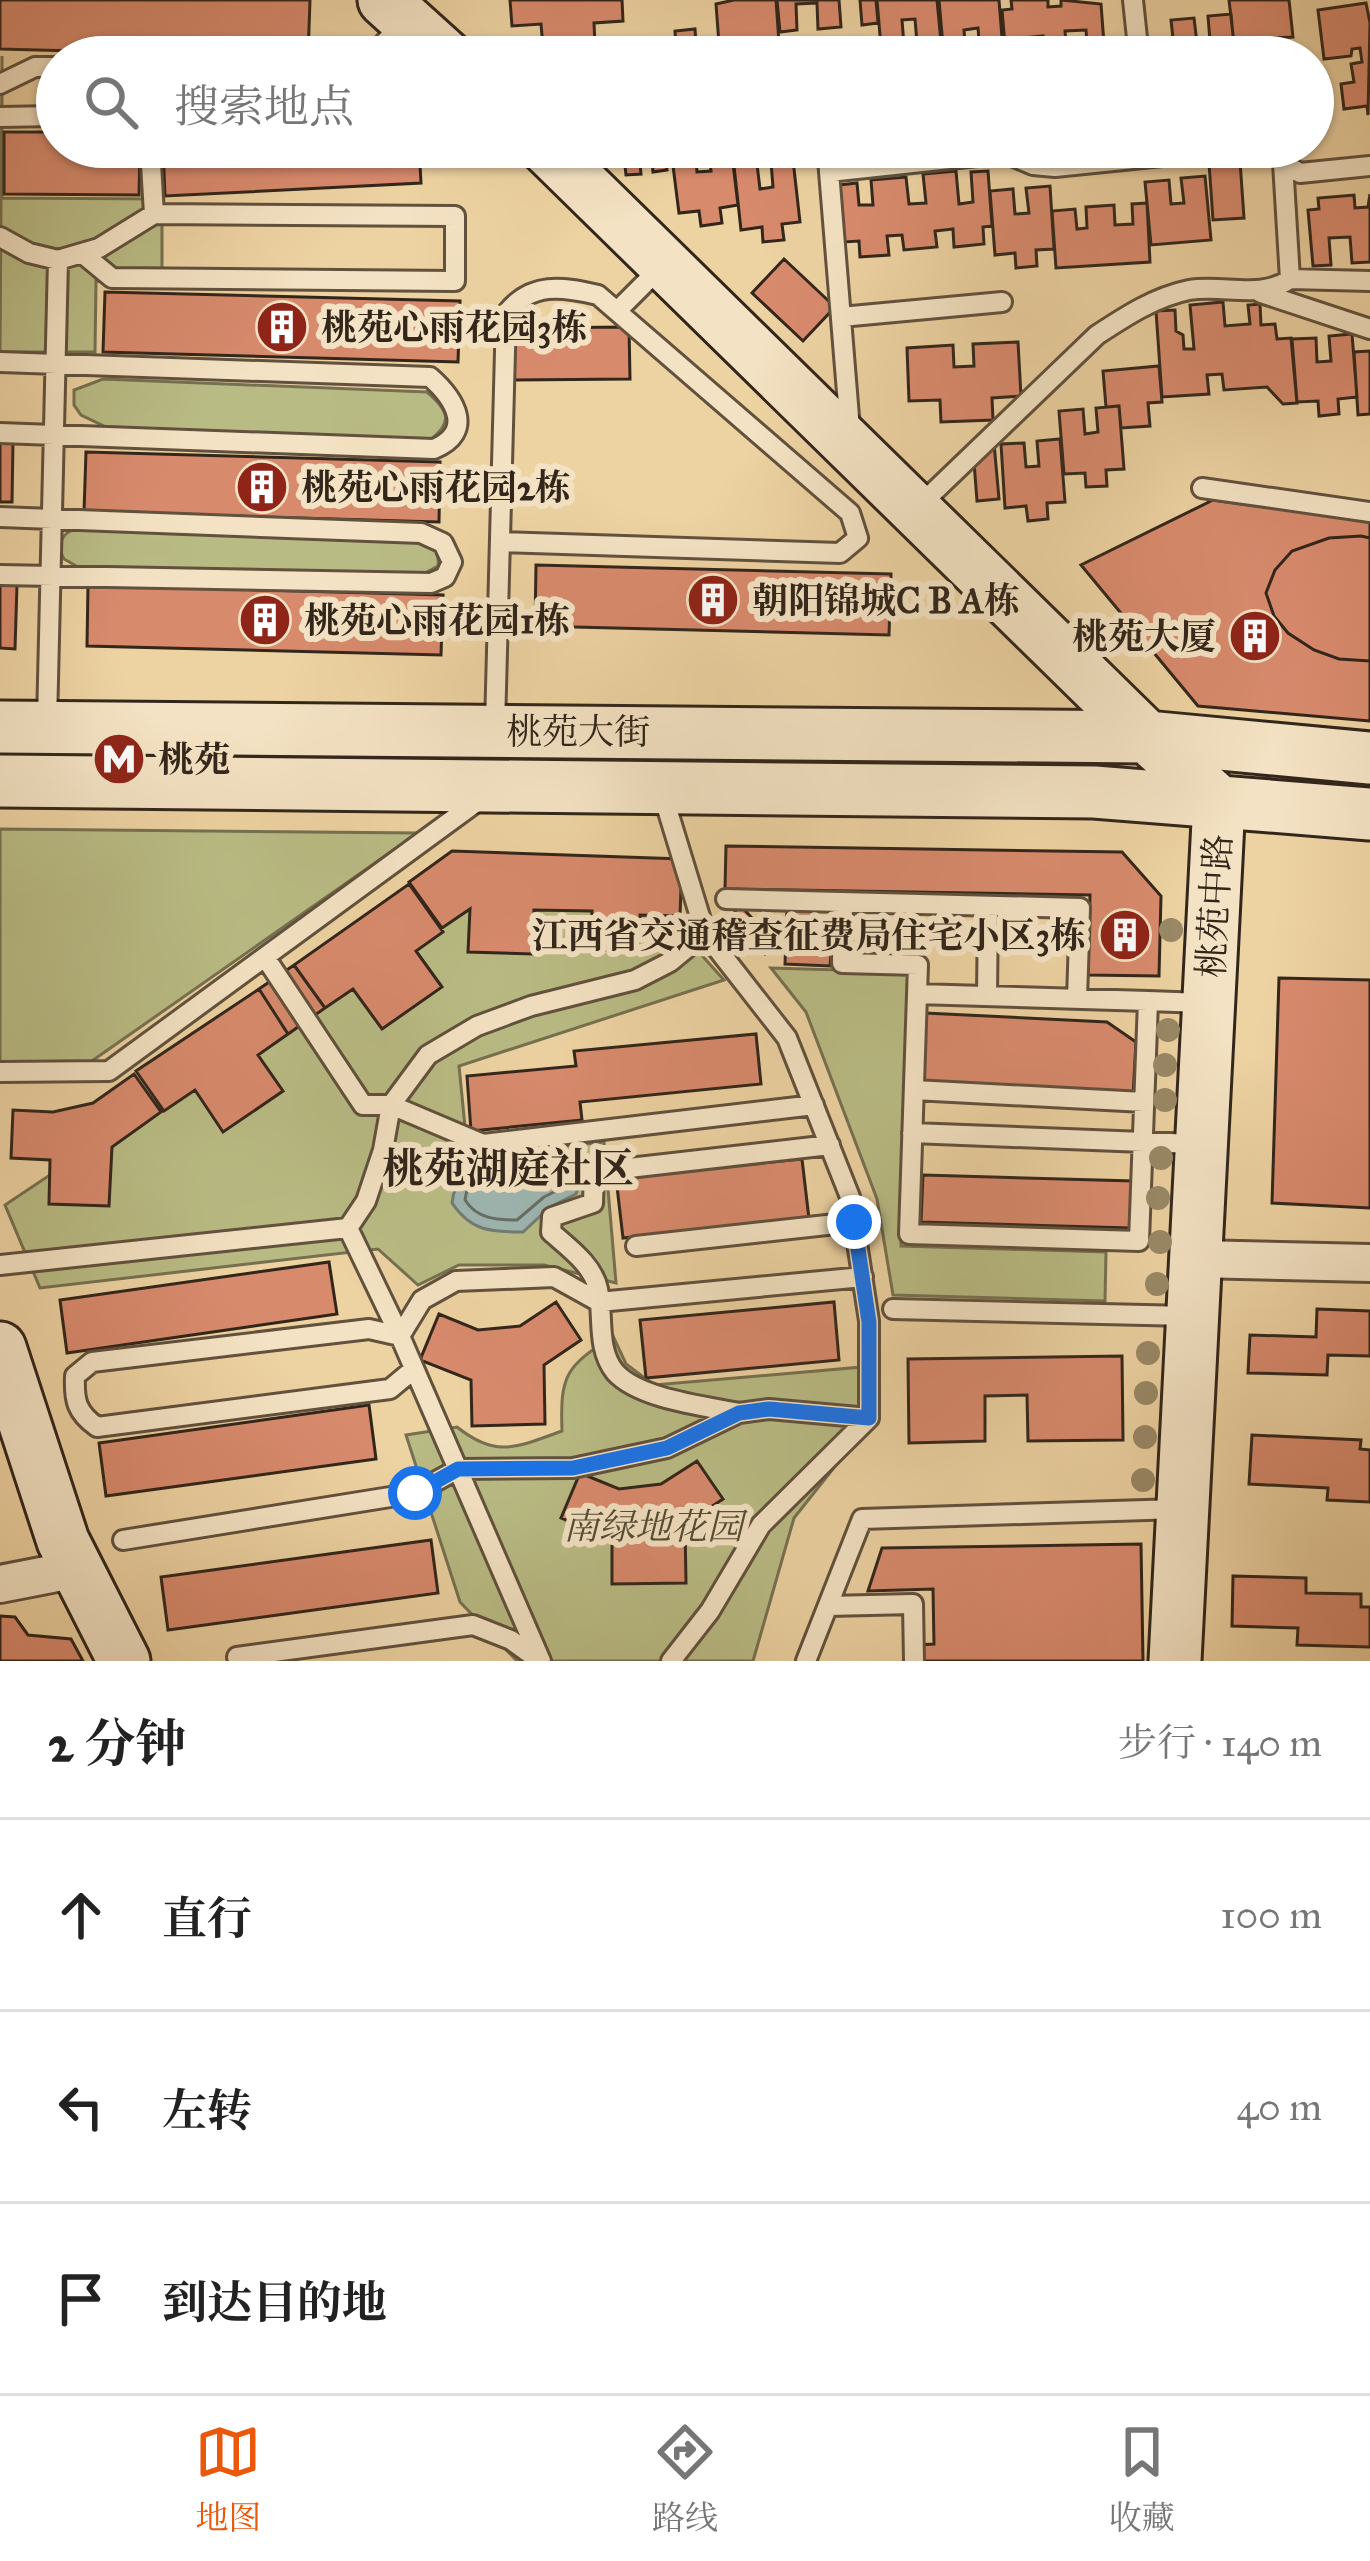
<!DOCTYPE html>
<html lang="zh">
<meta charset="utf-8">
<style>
:root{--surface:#fff;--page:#f2f2f2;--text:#222;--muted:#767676;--line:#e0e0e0;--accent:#ea580c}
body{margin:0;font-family:"IM FELL Great Primer","Noto Serif SC",serif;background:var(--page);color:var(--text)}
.stop{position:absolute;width:36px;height:36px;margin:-27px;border:9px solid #1a73e8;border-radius:50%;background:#fff}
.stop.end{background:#1a73e8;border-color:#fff;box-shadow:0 3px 12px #0008}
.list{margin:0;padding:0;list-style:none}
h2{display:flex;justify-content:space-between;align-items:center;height:156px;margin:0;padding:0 48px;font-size:51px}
h2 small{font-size:39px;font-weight:400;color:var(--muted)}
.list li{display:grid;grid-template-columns:78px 1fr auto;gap:36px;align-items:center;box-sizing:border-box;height:192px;padding:0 48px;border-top:3px solid var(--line)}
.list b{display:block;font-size:45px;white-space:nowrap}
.list em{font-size:39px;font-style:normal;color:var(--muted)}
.icon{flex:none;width:66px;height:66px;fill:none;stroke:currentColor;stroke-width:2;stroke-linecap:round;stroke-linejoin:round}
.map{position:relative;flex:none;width:1370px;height:1661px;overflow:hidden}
.search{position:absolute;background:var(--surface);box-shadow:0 3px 9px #0004;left:36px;right:36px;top:36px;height:132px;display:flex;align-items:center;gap:30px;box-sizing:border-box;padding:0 42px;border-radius:66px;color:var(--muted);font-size:45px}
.sheet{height:732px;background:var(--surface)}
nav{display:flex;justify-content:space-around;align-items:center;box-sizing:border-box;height:168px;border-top:3px solid var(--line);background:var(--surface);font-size:33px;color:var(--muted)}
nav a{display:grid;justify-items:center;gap:6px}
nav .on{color:var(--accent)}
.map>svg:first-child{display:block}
.green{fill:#b9bb84;stroke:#767050;stroke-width:3}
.water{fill:#9cb5af;stroke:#727c74;stroke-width:3}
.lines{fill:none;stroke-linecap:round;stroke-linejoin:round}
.shore{stroke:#676e65;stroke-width:3}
.building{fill:#d88a6d;stroke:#32261b;stroke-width:3}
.lane-casing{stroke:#61513d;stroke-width:24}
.street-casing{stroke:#61513d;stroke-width:42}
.secondary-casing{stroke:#32261b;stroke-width:57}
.lane{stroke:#f3e2c3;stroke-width:18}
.street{stroke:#f3e2c3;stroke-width:36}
.secondary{stroke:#f3e2c3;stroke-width:51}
.tree{fill:#986}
.route{stroke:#1a73e8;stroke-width:15}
.labels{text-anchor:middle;stroke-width:12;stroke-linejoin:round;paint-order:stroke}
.poi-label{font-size:36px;font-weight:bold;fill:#32261b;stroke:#f3e2c3;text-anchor:start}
.street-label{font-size:36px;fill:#32261b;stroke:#f3e2c3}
.park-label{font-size:36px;font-style:italic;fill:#544b35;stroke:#f3e2c3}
.quarter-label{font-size:42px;font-weight:bold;fill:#32261b;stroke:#f3e2c3}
</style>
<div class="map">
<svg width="1370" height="1661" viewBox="0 0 1370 1661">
<rect width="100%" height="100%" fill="#edd2a2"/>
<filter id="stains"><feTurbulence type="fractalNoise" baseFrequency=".00167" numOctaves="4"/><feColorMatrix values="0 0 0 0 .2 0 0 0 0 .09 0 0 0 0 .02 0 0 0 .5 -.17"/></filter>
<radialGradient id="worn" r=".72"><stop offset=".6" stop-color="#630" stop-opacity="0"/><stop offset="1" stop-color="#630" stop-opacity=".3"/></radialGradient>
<path class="green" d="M2,56V198L162,199V282L96,281L95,352H0Z
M103,379L427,392C448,410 454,422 430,440L106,427L81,415L74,405V390Z
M81,528L425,541C434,548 440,553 438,566L421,575L80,568L64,559L59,549C62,535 67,530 81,528Z
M0,829L418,833L89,1063L0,1065Z
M652,900L724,980L459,1066L468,1157L604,1142L616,1283L544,1265H459L418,1285L378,1249L40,1288L5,1205L460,901Z
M771,968L909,972L901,1246L1106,1252L1105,1301L893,1295L877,1199L806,1012Z
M613,1336L626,1364L654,1385L874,1366L875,1416L794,1518L753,1661H517L460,1602L406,1435L457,1427C497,1459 517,1447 562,1431C560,1374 566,1367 613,1336Z"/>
<path class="water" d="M550,1154L573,1164L581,1180L576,1194L550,1207L523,1232C490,1232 471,1231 452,1203C454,1180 474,1159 498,1158C511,1157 527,1163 539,1166Z"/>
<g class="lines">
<path class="shore" d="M556,1168L565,1174L566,1186L544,1197L517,1220C497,1220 477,1219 465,1200C471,1154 516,1181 539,1178C543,1177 553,1170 556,1168Z"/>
</g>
<path class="building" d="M0,0H310L308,57L0,49Z
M510,0H622L623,21L594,23L595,45L543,47L541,24L512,26Z
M734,0H776L780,57H757L755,38L742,39L743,57H720L716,4Z
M777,0H839L841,27L818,29L817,3L796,4L797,30L780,32Z
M860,0H876L878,23L862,25Z
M877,0H937L941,42L917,43L915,19L902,20L904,45L881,47Z
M939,0H999L1003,51L980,53L978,28L964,30L966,55L944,57Z
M1011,0H1048V7L1061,6V0L1101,4L1105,57H1088L1086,30L1065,31L1067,57H1045L1043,36L1022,38L1024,57H1006L1002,10L1012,9Z
M1229,0H1289L1293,37L1275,38L1276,54L1256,56L1255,41L1234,43Z
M1366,3L1370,23L1368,115L1367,106L1344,109L1341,84L1354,82L1351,64L1362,62L1360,48L1352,49L1351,56L1324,59L1318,10Z
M1231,14L1235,57H1175L1171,20L1194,18L1197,43L1210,41L1208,16Z
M695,29L696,44L717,42L719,57H659L658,48L676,47L675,31Z
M1313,84H1322L1326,127L1313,128Z
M4,132H57V147H140L139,195L4,194Z
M163,147H419L421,183L165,196Z
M615,147L695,148L697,172L711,171L708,147H731L738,205L720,208L722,223L701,226L699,211L679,213L671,150L665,151L667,170L653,172L651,152L639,153L641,174L626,175L624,157H616Z
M793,160L800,222L782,224L784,240L763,242L762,227L741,230L734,166L757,164L760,189L773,187L771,162Z
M1240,161L1244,218L1213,220L1209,163Z
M956,171L959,204L973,202L971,172L988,171L992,226L983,227L984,244L954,247L953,229L935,231L937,247L904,250L902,235L887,236L889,255L860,257L859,241L844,242L839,185L857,183L859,205H873L871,180L906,177L909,204L926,203L923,174Z
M1205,176L1211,240L1151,245L1145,182L1169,180L1171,204L1184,203L1181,178Z
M1050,186L1054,249L1036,250L1037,266L1016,268L1015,253L995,255L990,191L1013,189L1015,214L1029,213L1026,188Z
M1370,194V262L1352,263L1350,237L1329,238L1331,265L1313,266L1308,210L1319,209L1318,198L1354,195L1355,208L1368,207Z
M1147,203L1150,262L1056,268L1052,211L1075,209L1077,229L1087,228L1086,207L1114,205L1115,225L1133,224L1132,204Z
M784,259L835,307L803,341L752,293Z
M105,292L460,301L458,362L103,352Z
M1223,302L1225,326L1250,324L1248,305L1260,304L1261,325L1275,324L1277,339L1291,338L1297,403L1283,404L1267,387L1224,390L1222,374L1207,375L1209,394L1162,397L1156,311L1175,310L1176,331L1183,335L1184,349H1194L1190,305Z
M629,327L630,379L513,380L512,328Z
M1352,334L1357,397L1338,399L1339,414L1319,416L1318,401L1297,402L1292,339L1316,338L1317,362L1331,361L1329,336Z
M1018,342L1021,396L992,398L993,420L941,422L940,400L909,401L907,348L953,345L954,367L974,366L973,344Z
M1370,351V414L1358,415L1354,352Z
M1159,366L1162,402L1148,403L1150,426L1121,428L1119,406L1106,407L1103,371Z
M1119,406L1124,469L1106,470L1107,486L1086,487L1085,473L1064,474L1059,411L1083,409L1085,434L1098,432L1096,408Z
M1060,439L1065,502L1047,503L1048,519L1028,521L1026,506L1005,508L1001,444L1024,443L1026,467L1039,466L1037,441Z
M0,441L13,442L12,502H0Z
M994,443L999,499L977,501L974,462Z
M86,452L440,462L439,522L84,512Z
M1213,500L1370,521V721L1198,706L1081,565Z
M1361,536L1370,538V661L1339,659L1314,650L1288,633L1274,616L1266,593L1275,570L1292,551L1329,538Z
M536,565L891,574L889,635L535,626Z
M0,585H17L15,649L0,648Z
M88,585L443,595L441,655L87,646Z
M726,846L1122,852L1161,896L1159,976L1088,975L1090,895L725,889Z
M452,851L682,859L680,916L640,915L638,951L591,950L592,911L534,910L533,954L468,952L470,909L442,928L409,882Z
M409,884L443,932L416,951L442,987L382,1029L353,989L325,1008L294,965Z
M739,904L776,944L765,954L731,919Z
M787,909L815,910L813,943L832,944L830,966L785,964Z
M294,965L325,1008L288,1034L259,989Z
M1279,978L1370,980V1208L1272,1203Z
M259,989L288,1034L258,1055L283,1091L223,1132L195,1090L164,1111L136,1071Z
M925,1013L1107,1022L1136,1042L1133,1096L921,1086Z
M756,1034L761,1084L580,1102L582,1120L471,1131L467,1076L576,1066L574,1051Z
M134,1074L161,1112L112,1147L109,1206L49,1204L50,1160L11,1158L13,1110L53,1112L93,1103Z
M802,1159L809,1219L623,1238L616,1178Z
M923,1175L1133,1181L1131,1228L921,1222Z
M329,1262L337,1314L67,1353L60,1300Z
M556,1302L581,1340L544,1365L545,1424L472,1426L471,1380L420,1360L439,1314L478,1330L520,1326Z
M834,1302L839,1360L646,1378L640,1320Z
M1317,1309L1370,1311V1356L1328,1355L1327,1375L1248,1373L1250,1335L1316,1337Z
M1122,1356L1123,1440L1028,1441L1027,1395L985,1396V1441L909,1443L908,1359Z
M369,1405L376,1459L106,1496L99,1443Z
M1252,1435L1361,1440L1360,1449L1370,1450V1502L1327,1500L1328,1488L1249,1484Z
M697,1461L723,1499L685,1524L686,1583L612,1584V1539L561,1518L580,1473L619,1489L661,1484Z
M431,1540L438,1593L168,1630L161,1577Z
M1141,1544L1143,1661H917V1645L934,1644L933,1589L868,1591L882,1548Z
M1233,1576L1306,1578V1593L1361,1594V1607H1370V1647L1297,1645L1298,1628L1232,1626Z
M0,1616L15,1617L28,1635L71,1639L83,1661H0Z"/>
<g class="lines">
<g class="lane-casing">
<path id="lane" d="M1133,0L1139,57
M371,57L403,23
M0,84L35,67H57
M0,117L57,116
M150,147L154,214
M827,147L850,429
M1171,153L1250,147
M1283,163L1300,173L1370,166
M829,172L1005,153L1033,165L1055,167L1182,154
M0,237L29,253L58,260L99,248L154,214L455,216V281L112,278L83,254
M1290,279L1370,281
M1261,293L1370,329
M617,311L660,268
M841,317L1002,302
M0,362L430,377C455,399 475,432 434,449L0,433
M1202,488L1370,512
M919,506L1097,335C1126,316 1155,297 1189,290C1223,284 1261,300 1290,279L1283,163L1279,151L1270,147
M0,517L421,533L443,543L452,562L445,577L431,583L0,575
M47,722L58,260
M495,726L506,314C531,281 563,287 598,295L850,513L858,538L840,553L500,542
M662,792L705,933L787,1038L850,1197L869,1321V1418L761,1525L710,1611L671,1661
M726,899L1080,908L1077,999
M843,902L842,963L918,965L917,994
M265,957L363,1105H391L483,1144L814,1105
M987,996L988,906
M1148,1001L917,994L909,1234L1139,1241L1148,1001L1203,1003
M0,1072L109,1071L482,798
M914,1090L1144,1102
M912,1133L1195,1144
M348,1228L366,1201L383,1150L391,1105L428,1055L477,1026L531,1006L635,980L670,962L705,933
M636,1246L854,1222
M0,1265L348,1228L400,1336L541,1661
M893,1309L1188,1316
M414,1369L390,1389L97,1427C76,1412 74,1400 75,1376L92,1362L369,1329L400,1336L422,1300L456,1281L554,1277L599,1302L863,1277
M739,1413C705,1406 639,1399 615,1372C596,1348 604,1316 598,1289C593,1265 569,1248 551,1232L552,1217L593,1203L594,1172L830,1145
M123,1540L415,1493L458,1469L573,1468L667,1448L739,1413L769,1409L869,1418
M828,1606L913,1604L914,1661
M237,1657L473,1625L511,1640L536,1658
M806,1661L862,1519L1178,1509"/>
</g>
<g class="street-casing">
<path id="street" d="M1196,1259L1370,1263
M0,1584L77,1569"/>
</g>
<g class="secondary-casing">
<path id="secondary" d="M384,0L447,57
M545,147L1147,737L1219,802L1175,1661
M0,727L1147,737L1370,758
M0,781L1094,792L1370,814
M0,1348L63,1541L124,1661"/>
</g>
<use href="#lane" class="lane"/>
<use href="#street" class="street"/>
<use href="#secondary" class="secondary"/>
</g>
<g class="tree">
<circle cx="1171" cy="930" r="12"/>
<circle cx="1168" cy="1030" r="12"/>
<circle cx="1165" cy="1065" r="12"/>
<circle cx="1165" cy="1100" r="12"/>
<circle cx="1161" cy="1158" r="12"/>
<circle cx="1158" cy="1198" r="12"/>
<circle cx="1160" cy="1242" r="12"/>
<circle cx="1157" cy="1284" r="12"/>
<circle cx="1148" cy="1353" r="12"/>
<circle cx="1146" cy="1393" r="12"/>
<circle cx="1145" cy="1437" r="12"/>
<circle cx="1143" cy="1480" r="12"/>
</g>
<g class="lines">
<path class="route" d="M415,1493L458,1469L573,1468L667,1448L739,1413L769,1409L869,1418V1322L854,1222"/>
</g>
<defs>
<g id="building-disc" transform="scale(2.7)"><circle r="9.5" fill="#8f2418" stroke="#f3e2c3"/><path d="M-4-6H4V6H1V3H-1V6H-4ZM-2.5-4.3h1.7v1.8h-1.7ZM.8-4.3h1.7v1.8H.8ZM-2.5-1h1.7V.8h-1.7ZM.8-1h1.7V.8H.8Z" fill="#fff"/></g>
<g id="metro-disc" transform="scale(2.7)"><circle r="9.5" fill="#8f2418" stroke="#f3e2c3"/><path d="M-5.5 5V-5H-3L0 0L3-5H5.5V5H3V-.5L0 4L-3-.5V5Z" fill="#fff"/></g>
</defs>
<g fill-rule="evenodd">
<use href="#building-disc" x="282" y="327"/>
<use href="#building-disc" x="262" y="487"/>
<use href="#building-disc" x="713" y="600"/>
<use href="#building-disc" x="265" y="620"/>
<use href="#building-disc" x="1255" y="636"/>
<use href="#metro-disc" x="119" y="759"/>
<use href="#building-disc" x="1125" y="935"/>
</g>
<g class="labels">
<g class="poi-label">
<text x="321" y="340">桃苑心雨花园3栋</text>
<text x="301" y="500">桃苑心雨花园2栋</text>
<text x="752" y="613">朝阳锦城C B A栋</text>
<text x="304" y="633">桃苑心雨花园1栋</text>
<text x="1216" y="649" text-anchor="end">桃苑大厦</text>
<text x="158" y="772">桃苑</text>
<text x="1086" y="948" text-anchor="end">江西省交通稽查征费局住宅小区3栋</text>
</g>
<g class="street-label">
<text x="578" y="744">桃苑大街</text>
<text transform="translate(1214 906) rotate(-87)" y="13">桃苑中路</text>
</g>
<g class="park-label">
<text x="653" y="1539">南绿地花园</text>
</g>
<g class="quarter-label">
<text x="508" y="1183">桃苑湖庭社区</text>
</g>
</g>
<rect width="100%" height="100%" filter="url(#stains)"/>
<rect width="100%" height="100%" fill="url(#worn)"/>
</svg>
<div class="stop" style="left:415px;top:1493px"></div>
<div class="stop end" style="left:854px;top:1222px"></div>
<div class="search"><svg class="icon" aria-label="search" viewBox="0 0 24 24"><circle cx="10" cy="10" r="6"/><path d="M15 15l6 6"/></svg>搜索地点</div>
</div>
<section class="sheet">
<h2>2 分钟<small>步行 · 140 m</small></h2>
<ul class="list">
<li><svg class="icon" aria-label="ahead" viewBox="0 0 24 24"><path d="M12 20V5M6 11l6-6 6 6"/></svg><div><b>直行</b></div><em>100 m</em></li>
<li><svg class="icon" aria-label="left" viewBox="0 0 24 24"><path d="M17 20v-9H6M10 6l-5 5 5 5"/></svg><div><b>左转</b></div><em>40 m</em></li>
<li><svg class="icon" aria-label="arrive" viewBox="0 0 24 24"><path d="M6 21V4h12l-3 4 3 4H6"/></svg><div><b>到达目的地</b></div></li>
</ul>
</section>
<nav>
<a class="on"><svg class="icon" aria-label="map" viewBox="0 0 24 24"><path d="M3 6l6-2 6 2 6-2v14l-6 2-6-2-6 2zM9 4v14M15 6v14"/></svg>地图</a>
<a><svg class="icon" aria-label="directions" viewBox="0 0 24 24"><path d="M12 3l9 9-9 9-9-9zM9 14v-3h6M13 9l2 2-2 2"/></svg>路线</a>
<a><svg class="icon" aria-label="saved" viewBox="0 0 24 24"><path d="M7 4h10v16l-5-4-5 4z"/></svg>收藏</a>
</nav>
